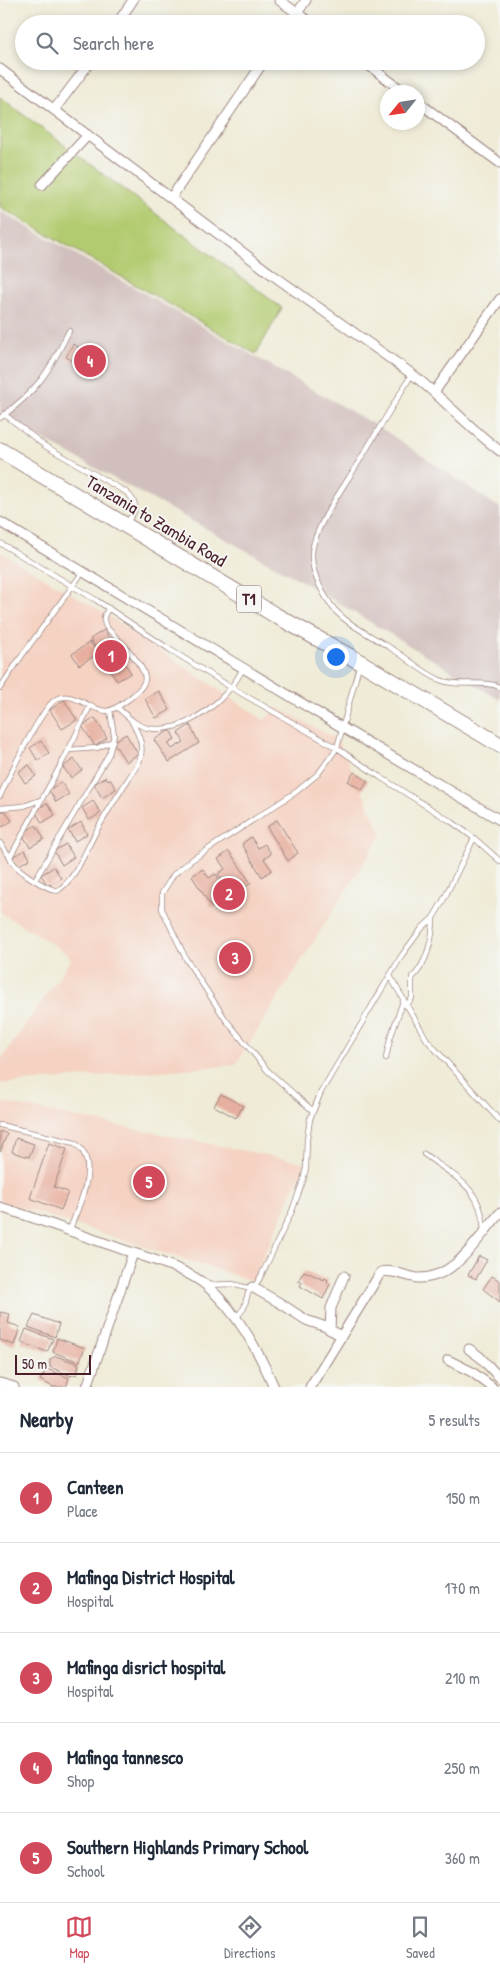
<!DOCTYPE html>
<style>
:root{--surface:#fff;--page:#f2f2f3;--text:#1f2937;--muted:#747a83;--line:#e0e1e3;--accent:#d1495b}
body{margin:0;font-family:"Patrick Hand",sans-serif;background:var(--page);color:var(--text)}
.compass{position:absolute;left:380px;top:85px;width:45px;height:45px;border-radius:50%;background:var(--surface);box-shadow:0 2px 8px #0003;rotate:240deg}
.scale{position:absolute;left:15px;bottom:12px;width:76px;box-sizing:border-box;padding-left:5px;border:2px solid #4a1f2b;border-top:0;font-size:14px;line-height:18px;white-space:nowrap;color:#4a1f2b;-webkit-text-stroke:4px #f6f6f2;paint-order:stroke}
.you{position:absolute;left:335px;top:656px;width:18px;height:18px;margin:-12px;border:4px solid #fff;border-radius:50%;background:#1a73e8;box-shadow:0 0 0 8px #1a73e833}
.badge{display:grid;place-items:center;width:32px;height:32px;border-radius:50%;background:var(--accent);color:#fff;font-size:16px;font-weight:700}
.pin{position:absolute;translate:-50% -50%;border:2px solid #fff;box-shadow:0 1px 5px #0006}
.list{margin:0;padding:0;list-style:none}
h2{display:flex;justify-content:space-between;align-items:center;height:65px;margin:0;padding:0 20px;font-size:21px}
h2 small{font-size:16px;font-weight:400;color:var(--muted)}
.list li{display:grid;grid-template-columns:32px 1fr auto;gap:15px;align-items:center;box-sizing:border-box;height:90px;padding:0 20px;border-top:1px solid var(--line)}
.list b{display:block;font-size:19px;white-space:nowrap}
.list p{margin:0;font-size:16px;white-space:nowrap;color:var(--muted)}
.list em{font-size:16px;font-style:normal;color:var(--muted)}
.icon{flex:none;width:28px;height:28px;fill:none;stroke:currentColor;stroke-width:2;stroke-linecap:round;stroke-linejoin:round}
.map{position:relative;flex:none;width:500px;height:1387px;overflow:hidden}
.search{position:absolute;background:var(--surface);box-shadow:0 2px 8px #0003;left:15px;right:15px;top:15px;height:55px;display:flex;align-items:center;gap:12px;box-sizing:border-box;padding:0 18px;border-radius:28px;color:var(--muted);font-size:19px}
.sheet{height:515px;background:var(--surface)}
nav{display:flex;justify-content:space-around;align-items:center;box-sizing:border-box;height:70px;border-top:1px solid var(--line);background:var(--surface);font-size:14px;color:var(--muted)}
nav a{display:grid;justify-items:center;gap:2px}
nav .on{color:var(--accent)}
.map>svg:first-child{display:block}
.built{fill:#f5d2c2}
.industrial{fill:#d1bfbd}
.green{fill:#b2cb70;stroke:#7e754e}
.building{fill:#e7af9f}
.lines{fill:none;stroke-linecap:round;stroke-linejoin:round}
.service-casing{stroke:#9c8581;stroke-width:6}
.minor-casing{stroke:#9c8581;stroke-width:11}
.trunk-casing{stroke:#9c8581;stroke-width:17}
.service{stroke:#fff;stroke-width:4.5}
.minor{stroke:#fff;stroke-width:9}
.trunk{stroke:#fff;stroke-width:15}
.labels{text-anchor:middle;stroke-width:4;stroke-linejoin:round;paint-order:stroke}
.shield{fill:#f6f6f2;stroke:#7e6067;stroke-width:1}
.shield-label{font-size:16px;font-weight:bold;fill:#4a1f2b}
.street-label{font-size:18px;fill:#4a1f2b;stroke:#f6f6f2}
</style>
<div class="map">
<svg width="500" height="1387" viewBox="0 0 500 1387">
<rect width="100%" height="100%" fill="#f6f6f2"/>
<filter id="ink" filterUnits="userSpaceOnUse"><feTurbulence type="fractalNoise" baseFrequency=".02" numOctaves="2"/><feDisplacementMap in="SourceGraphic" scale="10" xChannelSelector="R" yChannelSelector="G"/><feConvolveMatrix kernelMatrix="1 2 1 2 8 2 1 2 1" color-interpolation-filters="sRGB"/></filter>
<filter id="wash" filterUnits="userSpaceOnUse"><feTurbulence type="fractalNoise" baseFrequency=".0096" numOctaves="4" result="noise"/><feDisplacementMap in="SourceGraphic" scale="20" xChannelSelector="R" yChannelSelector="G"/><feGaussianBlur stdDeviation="1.12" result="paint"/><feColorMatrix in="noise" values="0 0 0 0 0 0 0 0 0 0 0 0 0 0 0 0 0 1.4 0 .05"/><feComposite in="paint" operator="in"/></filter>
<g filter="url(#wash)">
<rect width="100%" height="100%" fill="#efebd7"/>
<path class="built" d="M0,552L104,613L264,720L278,708L338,740L382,834L235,1065L0,1084V1061L71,960L68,954L0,912Z
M0,1102L306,1163L252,1281L0,1201Z"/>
<path class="industrial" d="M0,211L387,432L500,508V700L300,580L0,416Z"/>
<path class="green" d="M0,97L282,308L256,354L0,207Z"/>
<g id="blocks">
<path class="building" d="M73,344L104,363L95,375L66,357Z
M104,630L131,673L117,681L90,639Z
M90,642L98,654L79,665L72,654Z
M159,691L170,710L156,718L145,699Z
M64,700L77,720L62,729L50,710Z
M95,718L107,738L95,746L82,726Z
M190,725L199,743L169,762L154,740L170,730L175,739L168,743L172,749L184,742L178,733Z
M126,734L138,754L126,762L113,742Z
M41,741L49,753L38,761L30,748Z
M74,759L82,770L71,778L63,767Z
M29,765L36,776L25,783L18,772Z
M354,772L368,781L362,790L348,781Z
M106,777L108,780L110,779L116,789L102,798L94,784Z
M61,782L69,794L56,802L49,790Z
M93,801L101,813L89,820L82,808Z
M47,803L55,815L42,823L35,811Z
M5,810L12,821L0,828V813Z
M277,820L298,853L288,861L267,827Z
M81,822L87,834L75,841L68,830Z
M36,825L44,839L30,847L22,834Z
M251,837L258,848L265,844L271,854L264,859L272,870L262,877L242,844Z
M66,844L74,857L62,865L54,851Z
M25,850L30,859L17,866L12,857Z
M229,851L251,883L240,891L231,879L225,883L218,874L225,869L218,859Z
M54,867L61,878L48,886L41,875Z
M203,869L209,878L216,874L223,886L217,890L224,901L212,908L192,876Z
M221,1094L243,1106L236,1118L214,1106Z
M0,1131L7,1134L0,1152Z
M16,1138L34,1144L29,1157L12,1152Z
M49,1143L67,1149L54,1187L68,1192L61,1210L30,1198Z
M479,1256L487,1260L476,1279L468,1275Z
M304,1271L324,1280L325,1278L328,1280L327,1283L330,1284L323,1299L300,1286L302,1282L298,1281Z
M492,1276L500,1281V1302L483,1289Z
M0,1312L10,1314L8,1323L20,1327L14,1345L0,1340Z
M34,1315L59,1324L55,1337L28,1327Z
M26,1329L53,1339L47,1352L21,1342Z
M57,1338L85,1348L79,1362L53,1352Z
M56,1356L79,1364L77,1374L71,1376L50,1367V1359Z
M47,1369L69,1378L66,1387H53L40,1380Z"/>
</g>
</g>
<g filter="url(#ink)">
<use href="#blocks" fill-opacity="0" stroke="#9c8581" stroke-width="1"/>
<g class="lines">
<g class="service-casing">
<path id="service" d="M412,374C393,405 374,437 355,468C342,489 311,532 312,556C312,573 322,592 331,605C342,622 372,636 389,647C407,657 421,672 440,680C459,688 482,679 500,687
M4,414L45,446L126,492C140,505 136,510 126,524
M0,418C38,390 49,372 69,331
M0,543L96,600L169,649L232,688L337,748L380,777L452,822L474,838L500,861
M0,688L21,657L82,573
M90,706L64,759L10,857C14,870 44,887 57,891C77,878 85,851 97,830C109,808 124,786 138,764C146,748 139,735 131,720
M117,707C126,715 136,726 148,728C185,735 229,699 243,668
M69,750L97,748L113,741
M0,796C8,778 41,709 55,700C72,689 89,710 106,711C114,711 123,703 129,699C135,694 145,686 145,678C144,664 116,637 106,627C102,618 104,615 109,608
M0,808L24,806L40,800
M0,843L10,857
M35,880L109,754L114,735L110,711
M390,976L427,1040L500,1121
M406,1006L412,998V978C427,964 433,938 433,918
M386,1058L390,1039L403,1001
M313,1111L268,1071L226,1020L186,959L162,909V893L174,874L193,859L296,792L318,774L337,748L359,666
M0,1125L75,1143C78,1146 82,1149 83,1152C96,1172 77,1211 69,1231
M424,1154C456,1178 482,1187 484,1231
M207,1285L232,1284L251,1289
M236,1318L244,1308L248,1293L257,1283L262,1274L292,1211L303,1181L306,1168L307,1139L310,1119L321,1092L402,955L422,928L433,918L443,901L474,838"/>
</g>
<g class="minor-casing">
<path id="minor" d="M279,0L312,24
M117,24L133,0
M290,24L306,0
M363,61L404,92
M0,69L270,273L412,374C443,398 469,428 500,451
M418,102L500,163
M54,110L91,61
M42,185L88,135
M171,198L264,61
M435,391L500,299
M0,522L343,728L500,820
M0,1207C39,1219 77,1234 116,1247C144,1257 184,1267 207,1286C238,1313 258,1350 274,1387
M252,1287L280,1303L306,1320L326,1327L341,1336
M330,1330L331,1308L344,1276
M469,1349L480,1357L500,1378
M448,1360L472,1372L492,1387
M0,1383L14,1387
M87,1387L133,1253
M310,1387L381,1272C394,1269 406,1277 418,1278C456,1279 478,1237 500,1213"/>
</g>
<g class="trunk-casing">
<path id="trunk" d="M0,450L275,615L360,662L500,745"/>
</g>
<use href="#service" class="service"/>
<use href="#minor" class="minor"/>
<use href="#trunk" class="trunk"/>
</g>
</g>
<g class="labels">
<rect class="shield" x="236.5" y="585.5" width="25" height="27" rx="4"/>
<g class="shield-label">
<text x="249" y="605">T1</text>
</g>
<g class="street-label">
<text transform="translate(156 521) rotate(31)" y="6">Tanzania to Zambia Road</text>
</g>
</g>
</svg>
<svg class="compass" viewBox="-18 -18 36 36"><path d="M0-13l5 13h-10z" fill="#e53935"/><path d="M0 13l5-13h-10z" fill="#747a83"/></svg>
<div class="scale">50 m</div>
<div class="you"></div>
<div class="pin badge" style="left:111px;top:656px">1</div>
<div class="pin badge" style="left:229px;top:894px">2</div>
<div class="pin badge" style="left:235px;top:958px">3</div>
<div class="pin badge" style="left:90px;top:361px">4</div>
<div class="pin badge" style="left:149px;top:1182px">5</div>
<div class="search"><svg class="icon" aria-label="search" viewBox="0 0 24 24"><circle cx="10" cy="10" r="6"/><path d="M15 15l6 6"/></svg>Search here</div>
</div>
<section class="sheet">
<h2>Nearby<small>5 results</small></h2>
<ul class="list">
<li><span class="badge">1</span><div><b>Canteen</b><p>Place</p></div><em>150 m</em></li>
<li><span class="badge">2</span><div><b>Mafinga District Hospital</b><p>Hospital</p></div><em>170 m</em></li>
<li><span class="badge">3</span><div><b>Mafinga disrict hospital</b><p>Hospital</p></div><em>210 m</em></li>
<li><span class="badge">4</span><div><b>Mafinga tannesco</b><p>Shop</p></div><em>250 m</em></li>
<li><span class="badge">5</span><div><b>Southern Highlands Primary School</b><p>School</p></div><em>360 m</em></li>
</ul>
</section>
<nav>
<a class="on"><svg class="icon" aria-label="map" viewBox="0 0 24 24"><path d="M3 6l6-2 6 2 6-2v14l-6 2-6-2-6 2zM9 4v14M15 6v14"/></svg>Map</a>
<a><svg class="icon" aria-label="directions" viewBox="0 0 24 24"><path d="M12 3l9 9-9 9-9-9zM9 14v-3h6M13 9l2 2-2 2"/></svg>Directions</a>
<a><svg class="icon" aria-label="saved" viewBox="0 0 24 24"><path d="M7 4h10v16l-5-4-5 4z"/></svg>Saved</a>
</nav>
